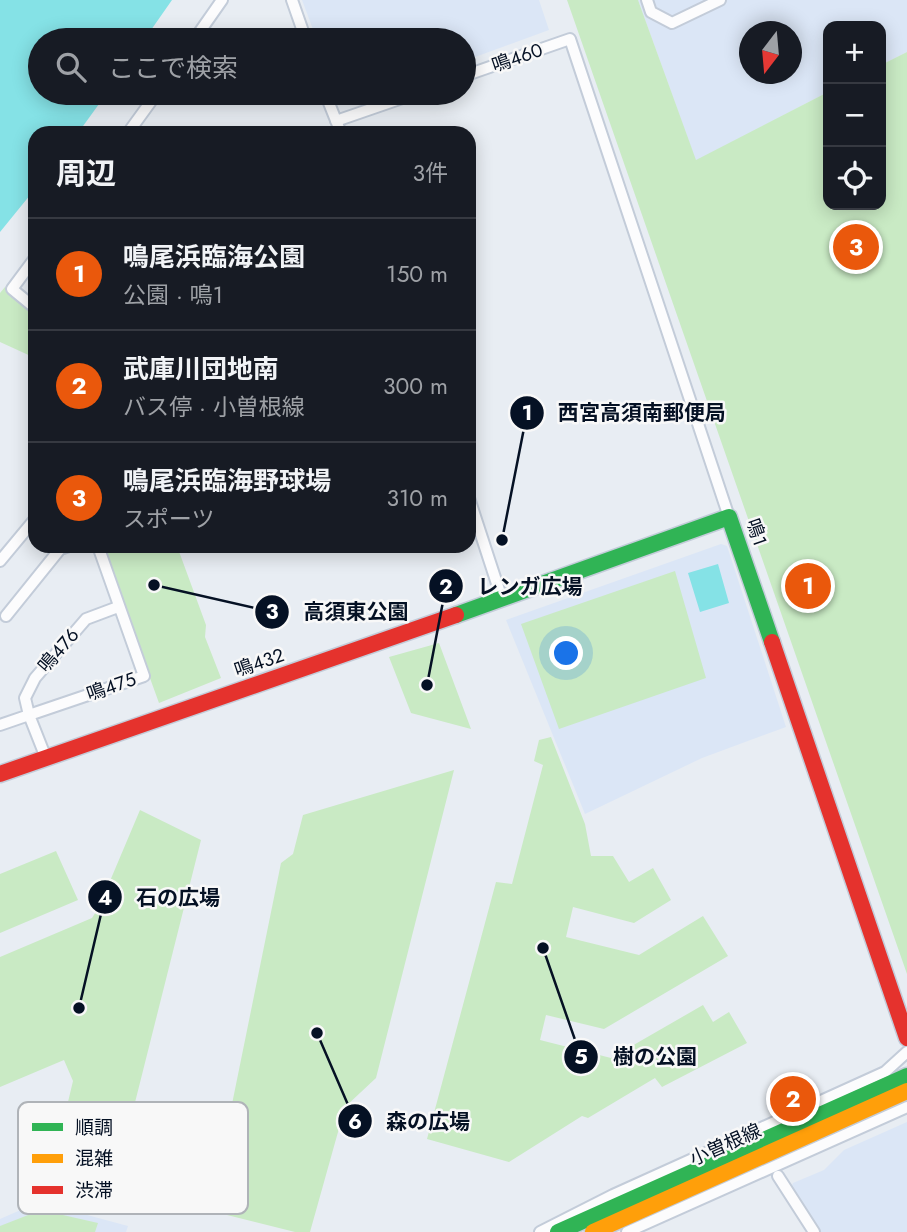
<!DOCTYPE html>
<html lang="ja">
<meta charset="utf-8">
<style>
:root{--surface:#171b24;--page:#242831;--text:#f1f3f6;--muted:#9ea1a6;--line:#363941;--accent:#ea580c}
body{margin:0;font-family:Jost,"Noto Sans JP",sans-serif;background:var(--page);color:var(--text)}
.controls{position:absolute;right:21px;top:21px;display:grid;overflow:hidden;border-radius:14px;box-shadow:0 4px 18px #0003}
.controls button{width:63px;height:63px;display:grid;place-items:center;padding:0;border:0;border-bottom:2px solid var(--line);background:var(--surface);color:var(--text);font:35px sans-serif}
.compass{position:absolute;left:739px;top:21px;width:63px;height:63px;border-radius:50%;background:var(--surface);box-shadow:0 4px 18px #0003;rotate:196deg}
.you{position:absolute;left:567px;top:654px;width:24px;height:24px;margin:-18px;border:5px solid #fff;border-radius:50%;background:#1a73e8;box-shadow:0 0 0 10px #1a73e833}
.badge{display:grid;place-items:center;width:46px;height:46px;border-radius:50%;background:var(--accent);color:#fff;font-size:23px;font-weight:700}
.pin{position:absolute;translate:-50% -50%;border:4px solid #fff;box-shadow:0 2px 7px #0006}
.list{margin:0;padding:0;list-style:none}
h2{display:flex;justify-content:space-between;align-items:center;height:91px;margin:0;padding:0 28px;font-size:30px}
h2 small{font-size:23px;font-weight:400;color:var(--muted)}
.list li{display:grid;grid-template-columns:46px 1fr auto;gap:21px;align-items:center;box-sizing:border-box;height:112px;padding:0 28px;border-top:2px solid var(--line)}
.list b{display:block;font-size:26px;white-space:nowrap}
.list p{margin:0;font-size:23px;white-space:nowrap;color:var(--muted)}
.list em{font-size:23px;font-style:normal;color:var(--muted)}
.icon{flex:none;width:38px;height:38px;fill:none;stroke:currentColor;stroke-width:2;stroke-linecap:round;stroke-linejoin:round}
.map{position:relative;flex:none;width:907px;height:1232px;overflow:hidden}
.search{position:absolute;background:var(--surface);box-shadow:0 4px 18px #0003;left:28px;top:28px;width:448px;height:77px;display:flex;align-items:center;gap:18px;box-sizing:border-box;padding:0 24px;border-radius:38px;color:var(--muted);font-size:26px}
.panel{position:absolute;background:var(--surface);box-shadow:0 4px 18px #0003;left:28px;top:126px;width:448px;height:427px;border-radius:21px}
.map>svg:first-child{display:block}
.built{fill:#dbe6f6;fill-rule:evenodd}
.green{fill:#c9eac4}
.water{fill:#85e2e6}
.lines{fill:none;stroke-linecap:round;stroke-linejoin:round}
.street-casing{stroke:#c3ccd9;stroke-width:14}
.fast-casing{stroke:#c3ccd9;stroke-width:19}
.slow-casing{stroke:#c3ccd9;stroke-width:19}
.jam-casing{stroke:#c3ccd9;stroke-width:19}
.street{stroke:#fcfcfd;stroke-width:10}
.fast{stroke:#30b455;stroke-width:16}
.slow{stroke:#ff9f0a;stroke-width:16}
.jam{stroke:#e5322d;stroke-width:16}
.labels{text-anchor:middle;stroke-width:5;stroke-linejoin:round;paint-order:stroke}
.street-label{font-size:19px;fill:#051124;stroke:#f8f8f8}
.key{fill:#f8f8f8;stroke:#afb3b8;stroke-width:2}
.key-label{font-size:19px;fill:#051124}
.leader{fill:none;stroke:#051124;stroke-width:2.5}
.callout-dot{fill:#051124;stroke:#f8f8f8;stroke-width:2.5}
.mark-label{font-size:21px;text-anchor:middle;font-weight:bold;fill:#fff}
.callout-label{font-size:21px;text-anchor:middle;font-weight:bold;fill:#051124;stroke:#f8f8f8;stroke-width:5;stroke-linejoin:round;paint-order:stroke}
</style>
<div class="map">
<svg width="907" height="1232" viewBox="0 0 907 1232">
<rect width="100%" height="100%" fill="#e8edf3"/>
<path class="built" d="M302,0H539L549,30L464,61V40H317Z
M638,0H907V52L881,65V26H828V92L696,161ZM750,32H792V74H750Z
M721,544L727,546L786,727L702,758L585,814L506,620Z
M907,1122V1232H819L791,1188L793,1183L824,1170L844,1150Z
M39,1202L128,1226L126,1232H0V1219Z"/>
<path class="green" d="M567,0H638L696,160L828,92V205H881V65L907,52V974Z
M5,287L35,313V358L0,342V293Z
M102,546H177L206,625L205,637L221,678L159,703Z
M675,571L706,678L559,729L521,624Z
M439,643L471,729L411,713L389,657Z
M551,737L585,824L591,856H613L629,882L653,868L671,900L634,923L573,907L566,937L639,955L703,916L728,956L604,1029L546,1015L540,1040L611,1058L703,1005L713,1022L729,1012L747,1043L662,1087L655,1078L588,1118L582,1116L509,1162L427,1139L496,882L512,884L543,765L534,761L539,740Z
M454,770L376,1078L345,1107L310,1232H295L227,1215L248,1140L231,1109L281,863L293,854L303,815Z
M140,810L201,840L114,1186L52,1169L73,1081L64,1060L0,1087V957L92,918L99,907Z
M56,851L78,900L0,933V874Z
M41,1210L98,1223L95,1232H0V1226Z"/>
<path class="water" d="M0,0H172L144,40H40V93H107L78,133H35V189L0,232Z
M718,564L729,603L700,612L688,573Z"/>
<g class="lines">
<g class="street-casing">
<path id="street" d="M292,0L306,40
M647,0L651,12L672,23L720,0
M194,40L222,0
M464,76L570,39L729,517
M325,93L341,133
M336,121L417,93
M128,133L157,93
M35,258L12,289L35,308
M469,498L502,599
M98,546L144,676L29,715L25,698L35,678L86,619L118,607
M0,561L35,519
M6,616L60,549L69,546
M0,725L29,715L46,758
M778,1176L814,1232
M540,1232L613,1195L885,1072L907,1052
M627,1232L907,1107"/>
</g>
<g class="fast-casing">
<path id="fast" d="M456,615L729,517L772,642
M558,1232L907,1076"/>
</g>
<g class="slow-casing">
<path id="slow" d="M593,1232L907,1091"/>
</g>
<g class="jam-casing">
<path id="jam" d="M772,642L907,1038
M0,774L456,615"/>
</g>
<use href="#street" class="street"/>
<use href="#fast" class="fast"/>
<use href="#slow" class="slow"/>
<use href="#jam" class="jam"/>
</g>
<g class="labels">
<g class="street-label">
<text transform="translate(517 57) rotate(-19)" y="7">鳴460</text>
<text transform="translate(757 532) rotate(71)" y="7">鳴1</text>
<text transform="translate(58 650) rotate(-49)" y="7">鳴476</text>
<text transform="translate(259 662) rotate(-19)" y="7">鳴432</text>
<text transform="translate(111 686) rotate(-19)" y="7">鳴475</text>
<text transform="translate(725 1144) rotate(-24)" y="7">小曽根線</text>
</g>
</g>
<rect x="18" y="1102" width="230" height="112" rx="10" class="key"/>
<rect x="32" y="1123" width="31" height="8" fill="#30b455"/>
<rect x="32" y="1154" width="31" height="9" fill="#ff9f0a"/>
<rect x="32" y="1186" width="31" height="8" fill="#e5322d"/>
<g class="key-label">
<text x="75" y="1134">順調</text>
<text x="75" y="1165">混雑</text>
<text x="75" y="1197">渋滞</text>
</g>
<path class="leader" d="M502 540L527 413M427 685L446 586M154 585L272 612M79 1008L105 897M543 948L581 1057M317 1033L355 1121"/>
<g class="callout-dot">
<circle cx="502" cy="540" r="7"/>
<circle cx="427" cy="685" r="7"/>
<circle cx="154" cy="585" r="7"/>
<circle cx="79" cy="1008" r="7"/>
<circle cx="543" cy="948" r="7"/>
<circle cx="317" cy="1033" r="7"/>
<circle cx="527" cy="413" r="18"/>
<circle cx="446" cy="586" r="18"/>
<circle cx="272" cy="612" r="18"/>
<circle cx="105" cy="897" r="18"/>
<circle cx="581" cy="1057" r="18"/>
<circle cx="355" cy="1121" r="18"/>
</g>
<g class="mark-label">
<text x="527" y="420">1</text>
<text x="446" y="594">2</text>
<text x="272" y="619">3</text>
<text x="105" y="905">4</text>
<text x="581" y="1064">5</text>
<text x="355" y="1129">6</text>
</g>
<g class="callout-label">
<text x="642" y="420">西宮高須南郵便局</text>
<text x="530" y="594">レンガ広場</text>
<text x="356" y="619">高須東公園</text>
<text x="178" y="905">石の広場</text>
<text x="655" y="1064">樹の公園</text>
<text x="428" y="1129">森の広場</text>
</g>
</svg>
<div class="controls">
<button>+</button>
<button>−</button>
<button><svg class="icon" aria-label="locate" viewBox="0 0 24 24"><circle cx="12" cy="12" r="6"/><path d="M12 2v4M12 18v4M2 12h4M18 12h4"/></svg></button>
</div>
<svg class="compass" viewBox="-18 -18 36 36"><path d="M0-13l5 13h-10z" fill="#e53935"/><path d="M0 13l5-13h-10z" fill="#9ea1a6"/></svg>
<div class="you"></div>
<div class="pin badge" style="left:808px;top:586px">1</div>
<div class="pin badge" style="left:793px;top:1099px">2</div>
<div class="pin badge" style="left:856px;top:247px">3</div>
<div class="search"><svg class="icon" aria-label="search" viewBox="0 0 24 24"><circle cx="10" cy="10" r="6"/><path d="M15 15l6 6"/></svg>ここで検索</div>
<section class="panel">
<h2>周辺<small>3件</small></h2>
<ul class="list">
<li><span class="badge">1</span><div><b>鳴尾浜臨海公園</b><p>公園 · 鳴1</p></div><em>150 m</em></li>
<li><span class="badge">2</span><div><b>武庫川団地南</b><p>バス停 · 小曽根線</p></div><em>300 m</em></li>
<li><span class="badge">3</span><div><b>鳴尾浜臨海野球場</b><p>スポーツ</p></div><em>310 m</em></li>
</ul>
</section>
</div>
